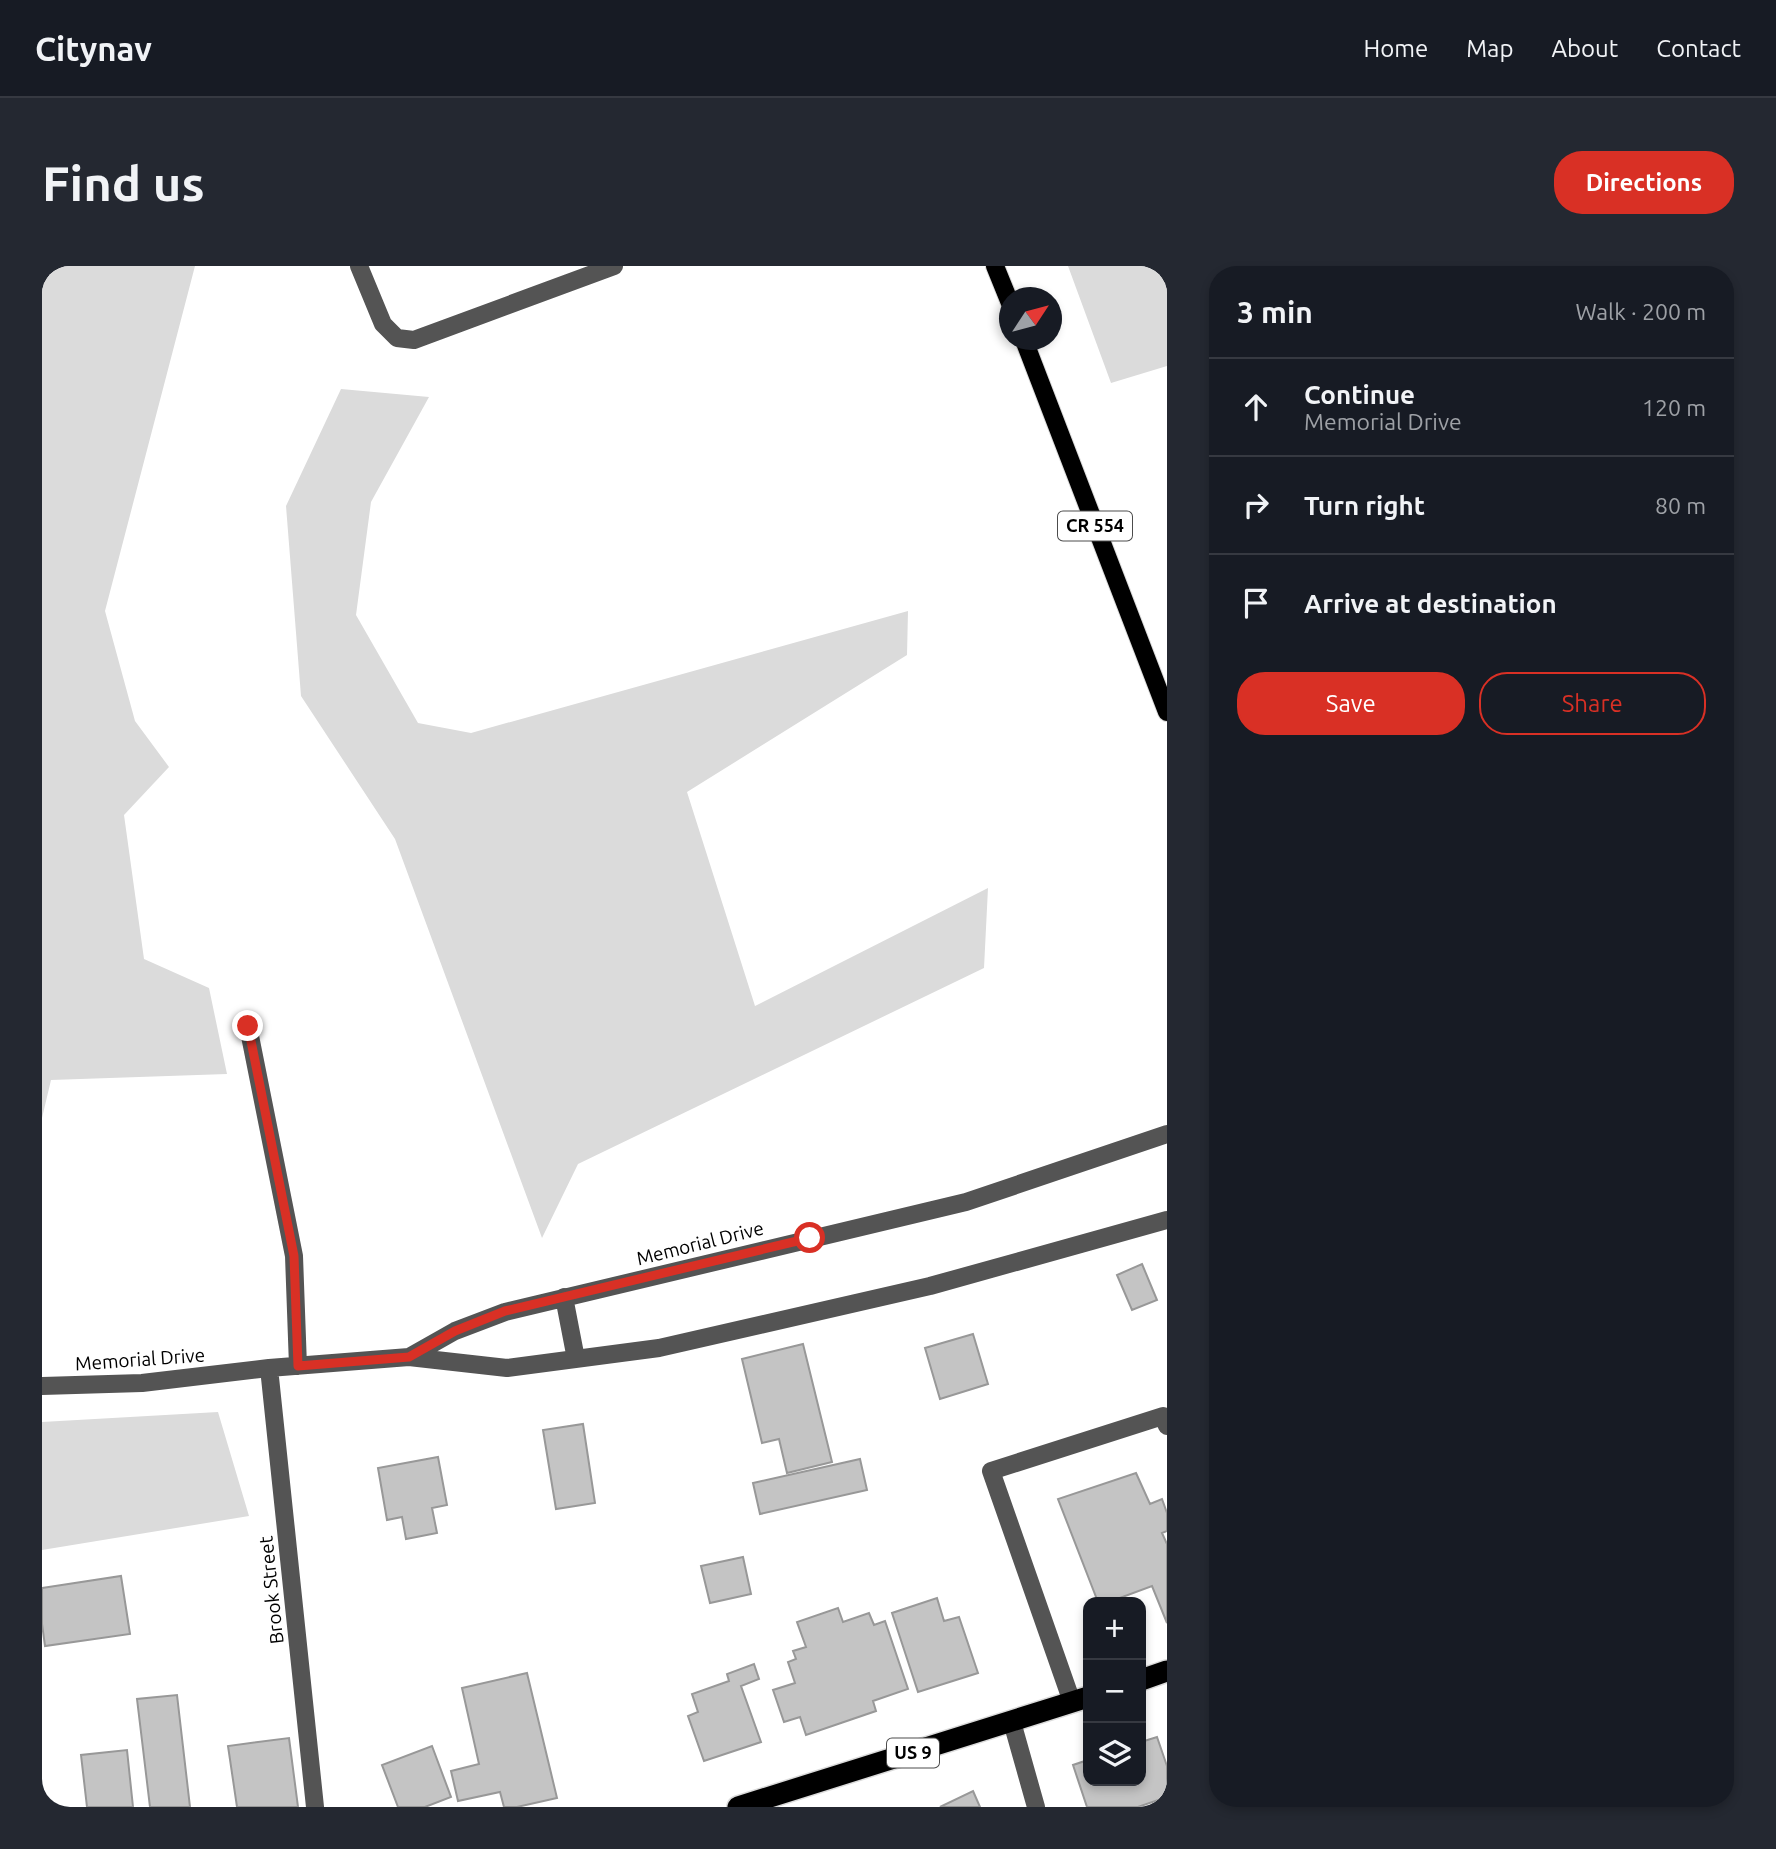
<!DOCTYPE html>
<meta charset="utf-8">
<style>
:root{--surface:#171b24;--page:#242831;--text:#f1f3f6;--muted:#9ea1a6;--line:#363941;--accent:#d93025}
body{margin:0;font-family:Ubuntu,sans-serif;background:var(--page);color:var(--text)}
.controls{position:absolute;right:21px;bottom:21px;display:grid;overflow:hidden;border-radius:14px;box-shadow:0 4px 10px #0003}
.controls button{width:63px;height:63px;display:grid;place-items:center;padding:0;border:0;border-bottom:2px solid var(--line);background:var(--surface);color:var(--text);font:35px sans-serif}
.compass{position:absolute;left:957px;top:21px;width:63px;height:63px;border-radius:50%;background:var(--surface);box-shadow:0 4px 10px #0003;rotate:54deg}
.stop{position:absolute;width:21px;height:21px;margin:-16px;border:5px solid #d93025;border-radius:50%;background:#fff}
.stop.end{background:#d93025;border-color:#fff;box-shadow:0 2px 7px #0008}
.list{margin:0;padding:0;list-style:none}
h2{display:flex;justify-content:space-between;align-items:center;height:91px;margin:0;padding:0 28px;font-size:30px}
h2 small{font-size:23px;font-weight:400;color:var(--muted)}
.list li{display:grid;grid-template-columns:46px 1fr auto;gap:21px;align-items:center;box-sizing:border-box;height:98px;padding:0 28px;border-top:2px solid var(--line)}
.list b{display:block;font-size:26px;white-space:nowrap}
.list p{margin:0;font-size:23px;white-space:nowrap;color:var(--muted)}
.list em{font-size:23px;font-style:normal;color:var(--muted)}
.actions{display:flex;gap:14px;padding:21px 28px}
.actions a{flex:1;padding:16px 0;border:2px solid var(--accent);border-radius:28px;text-align:center;font-size:24px;color:var(--accent)}
.actions .main{background:var(--accent);color:#fff}
.icon{flex:none;width:38px;height:38px;fill:none;stroke:currentColor;stroke-width:2;stroke-linecap:round;stroke-linejoin:round}
.map{position:relative;flex:none;width:1125px;height:1541px;overflow:hidden;border-radius:28px}
header{display:flex;align-items:center;gap:42px;box-sizing:border-box;height:98px;padding:0 35px;background:var(--surface);border-bottom:2px solid var(--line)}
header strong{font-size:33px}
nav{display:flex;gap:38px;margin-inline-start:auto;font-size:24px}
.intro{display:flex;align-items:center;justify-content:space-between;box-sizing:border-box;height:168px;padding:0 42px}
h1{margin:0;font-size:49px}
.button{padding:18px 32px;border-radius:28px;background:var(--accent);color:#fff;font-size:24px;font-weight:700}
main{display:flex;gap:42px;padding:0 42px}
aside{flex:1;background:var(--surface);border-radius:28px;box-shadow:0 4px 10px #0003}
.map>svg:first-child{display:block}
.green{fill:#dbdbdb}
.building{fill:#c4c4c4;stroke:#989898;stroke-width:2}
.lines{fill:none;stroke-linecap:round;stroke-linejoin:round}
.major-casing{stroke:#dbdbdb;stroke-width:20}
.highway-casing{stroke:#dbdbdb;stroke-width:24}
.minor{stroke:#545454;stroke-width:18}
.major{stroke:#000;stroke-width:18}
.highway{stroke:#000;stroke-width:21}
.route{stroke:#d93025;stroke-width:9}
.labels{text-anchor:middle;stroke-width:5;stroke-linejoin:round;paint-order:stroke}
.shield{fill:#fff;stroke:#4c4c4c;stroke-width:2}
.shield-label{font-size:18px;font-weight:bold;fill:#000}
.street-label{font-size:19px;fill:#000;stroke:#fff}
</style>
<header>
<strong>Citynav</strong>
<nav><a>Home</a><a>Map</a><a>About</a><a>Contact</a></nav>
</header>
<div class="intro"><h1>Find us</h1><a class="button">Directions</a></div>
<main>
<div class="map">
<svg width="1125" height="1541" viewBox="0 0 1125 1541">
<rect width="100%" height="100%" fill="#fff"/>
<path class="green" d="M0,0H153L63,345L93,455L127,501L82,549L102,693L167,722L185,808L9,814L0,852Z
M1026,0H1125V100L1069,117Z
M299,123L387,131L329,236L314,349L376,457L429,467L866,345L865,389L645,526L713,740L946,622L942,702L536,898L500,972L353,573L259,430L244,240Z
M176,1146L207,1250L0,1284V1156Z"/>
<path class="building" d="M1100,998L1115,1034L1090,1044L1075,1009Z
M931,1068L946,1118L898,1133L883,1082Z
M761,1078L790,1196L745,1207L737,1173L720,1177L700,1093Z
M541,1158L553,1237L514,1243L501,1164Z
M396,1191L405,1239L390,1242L395,1267L364,1273L360,1251L345,1254L336,1202Z
M818,1193L825,1224L718,1248L711,1217Z
M1094,1207L1108,1238L1120,1233L1125,1247V1265L1120,1267L1125,1278V1357L1110,1320L1067,1336H1056L1016,1233Z
M701,1291L709,1328L668,1337L659,1300Z
M79,1310L88,1368L3,1380L0,1358V1322Z
M895,1332L902,1355L917,1351L936,1407L876,1426L850,1347Z
M796,1342L801,1356L827,1347L832,1359L843,1355L866,1423L831,1435L834,1445L764,1469L758,1451L742,1456L731,1424L753,1417L746,1396L754,1393L751,1385L764,1381L755,1356Z
M712,1398L717,1413L699,1420L719,1476L662,1495L646,1450L656,1446L650,1428L687,1415L685,1408Z
M485,1407L515,1532L475,1541H462L458,1526L416,1535L409,1505L437,1498L420,1422Z
M135,1429L148,1541H108L95,1433Z
M1115,1471L1125,1500V1531L1096,1541H1045L1031,1499L1046,1494V1515H1099V1476Z
M247,1472L256,1541H195L186,1480Z
M390,1480L409,1531L383,1541H356L340,1499Z
M85,1484L91,1541H45L39,1489Z
M931,1525L938,1541H898Z"/>
<g class="lines">
<g class="major-casing">
<path id="major" d="M953,0L968,37
M982,74L1125,446"/>
</g>
<g class="highway-casing">
<path id="highway" d="M1099,1414L1125,1405
M696,1541L1046,1431"/>
</g>
<path class="minor" d="M317,0L341,58L355,72L372,74L572,0
M206,760L252,990L256,1100
M1125,868L924,936L463,1046L413,1065L367,1091L465,1102L617,1082L888,1020L1125,954
M522,1031L534,1093
M227,1102L273,1541
M0,1120L100,1117L227,1102L367,1091
M1030,1436L949,1205L1121,1150L1125,1160
M970,1456L994,1541"/>
<use href="#major" class="major"/>
<use href="#highway" class="highway"/>
</g>
<g class="lines">
<path class="route" d="M206,760L252,990L256,1100L367,1091L413,1065L463,1045L768,972"/>
</g>
<g class="labels">
<g class="shield">
<rect x="1016" y="245.5" width="74" height="29" rx="5"/>
<rect x="845" y="1472.5" width="52" height="29" rx="5"/>
</g>
<g class="shield-label">
<text x="1053" y="266">CR 554</text>
<text x="871" y="1493">US 9</text>
</g>
<g class="street-label">
<text transform="translate(658 977) rotate(-14)" y="7">Memorial Drive</text>
<text transform="translate(98 1093) rotate(-4)" y="7">Memorial Drive</text>
<text transform="translate(229 1324) rotate(-96)" y="7">Brook Street</text>
</g>
</g>
</svg>
<div class="controls">
<button>+</button>
<button>−</button>
<button><svg class="icon" aria-label="layers" viewBox="0 0 24 24"><path d="M12 4l9 5-9 5-9-5zM3 14l9 5 9-5"/></svg></button>
</div>
<svg class="compass" viewBox="-18 -18 36 36"><path d="M0-13l5 13h-10z" fill="#e53935"/><path d="M0 13l5-13h-10z" fill="#9ea1a6"/></svg>
<div class="stop" style="left:768px;top:972px"></div>
<div class="stop end" style="left:206px;top:760px"></div>
</div>
<aside>
<h2>3 min<small>Walk · 200 m</small></h2>
<ul class="list">
<li><svg class="icon" aria-label="ahead" viewBox="0 0 24 24"><path d="M12 20V5M6 11l6-6 6 6"/></svg><div><b>Continue</b><p>Memorial Drive</p></div><em>120 m</em></li>
<li><svg class="icon" aria-label="right" viewBox="0 0 24 24"><path d="M7 20v-9h11M14 6l5 5-5 5"/></svg><div><b>Turn right</b></div><em>80 m</em></li>
<li><svg class="icon" aria-label="arrive" viewBox="0 0 24 24"><path d="M6 21V4h12l-3 4 3 4H6"/></svg><div><b>Arrive at destination</b></div></li>
</ul>
<div class="actions"><a class="main">Save</a><a>Share</a></div>
</aside>
</main>
